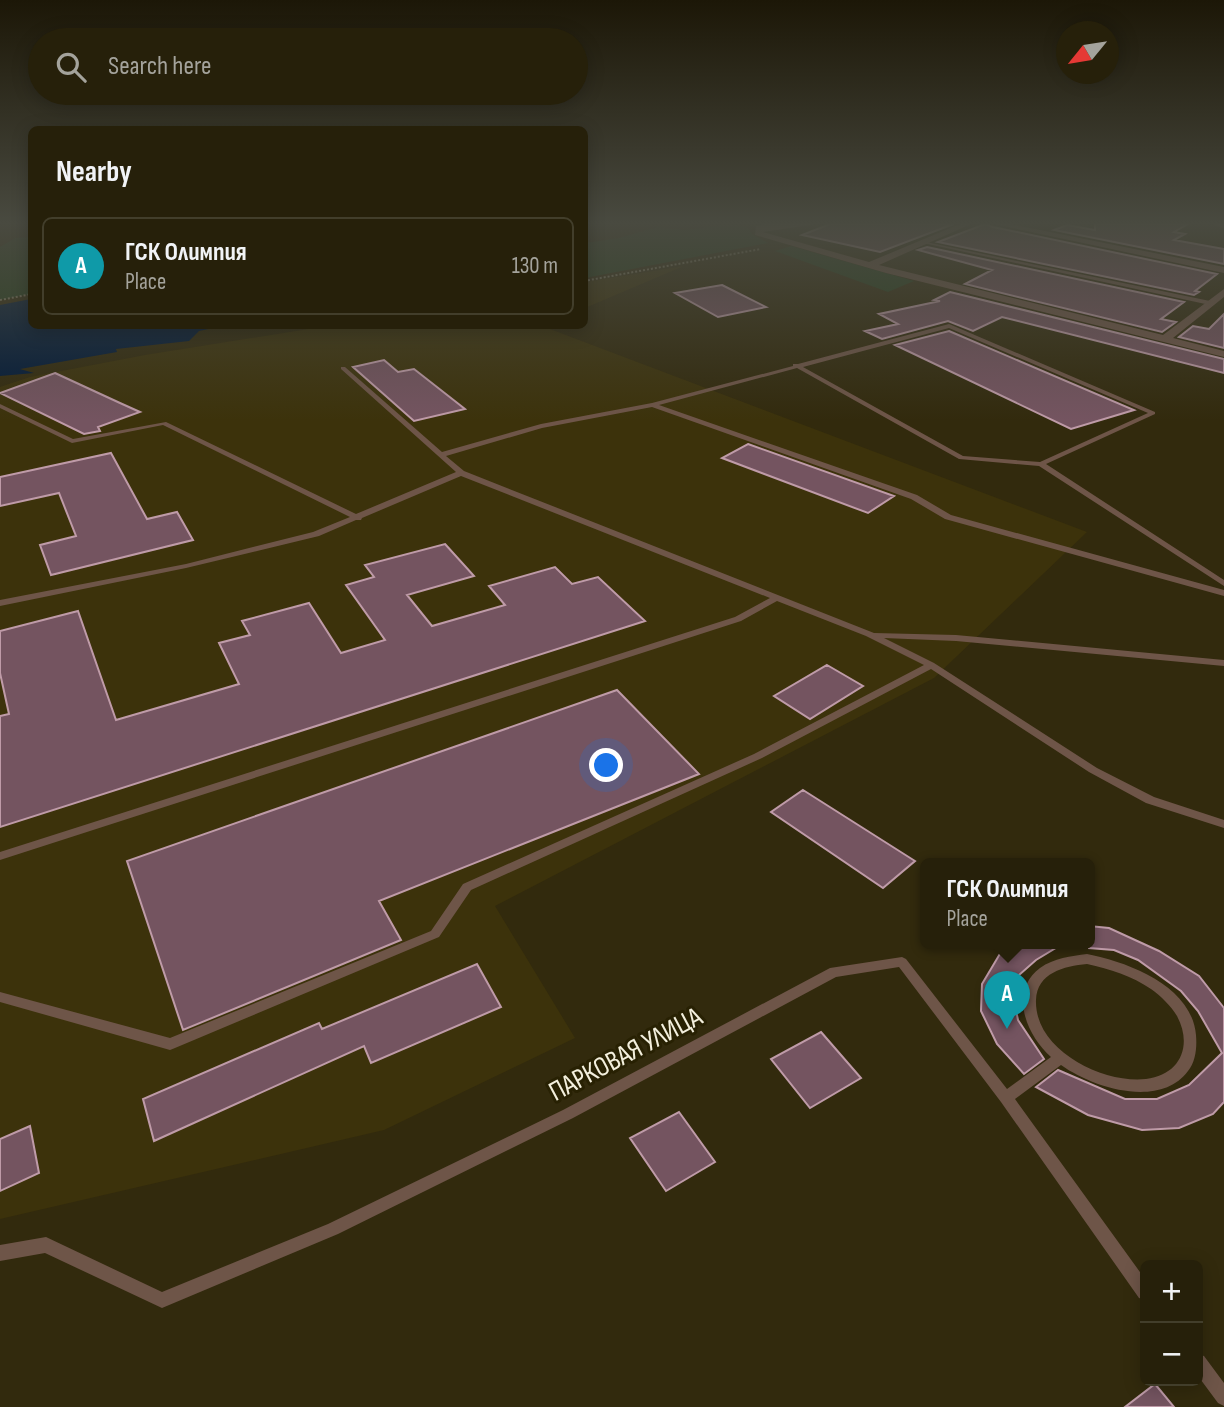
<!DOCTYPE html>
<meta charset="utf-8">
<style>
:root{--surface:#26200a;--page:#322d18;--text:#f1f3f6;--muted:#a4a39c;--line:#423e2b;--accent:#0b8043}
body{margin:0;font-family:"Sofia Sans Condensed",sans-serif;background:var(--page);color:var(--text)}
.controls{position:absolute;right:21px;bottom:21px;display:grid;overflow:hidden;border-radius:10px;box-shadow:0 4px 18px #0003}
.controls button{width:63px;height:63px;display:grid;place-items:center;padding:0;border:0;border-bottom:2px solid var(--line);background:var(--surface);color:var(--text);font:35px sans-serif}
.compass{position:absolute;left:1056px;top:21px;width:63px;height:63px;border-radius:50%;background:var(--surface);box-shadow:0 4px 18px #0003;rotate:240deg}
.you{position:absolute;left:607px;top:766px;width:24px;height:24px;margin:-18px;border:5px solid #fff;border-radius:50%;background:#1a73e8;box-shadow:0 0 0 10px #1a73e833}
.badge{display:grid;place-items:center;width:46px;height:46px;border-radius:50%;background:var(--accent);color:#fff;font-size:23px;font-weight:700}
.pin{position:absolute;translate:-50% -58px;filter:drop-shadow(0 2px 4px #0008)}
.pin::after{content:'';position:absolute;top:37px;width:24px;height:21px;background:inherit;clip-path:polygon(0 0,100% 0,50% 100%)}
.popup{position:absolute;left:920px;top:858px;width:175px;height:91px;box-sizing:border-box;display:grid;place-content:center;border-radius:10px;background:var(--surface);filter:drop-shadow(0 2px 5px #0005);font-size:23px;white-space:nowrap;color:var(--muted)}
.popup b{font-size:26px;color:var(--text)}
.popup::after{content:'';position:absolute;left:50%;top:100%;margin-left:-14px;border:14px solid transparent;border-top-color:var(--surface)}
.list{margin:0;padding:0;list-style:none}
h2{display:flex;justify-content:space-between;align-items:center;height:91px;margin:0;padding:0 28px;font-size:30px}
h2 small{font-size:23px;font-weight:400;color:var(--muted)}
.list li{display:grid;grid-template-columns:46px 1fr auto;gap:21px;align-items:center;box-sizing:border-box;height:98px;margin:0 14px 14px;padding:0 14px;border:2px solid var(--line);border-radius:10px}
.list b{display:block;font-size:26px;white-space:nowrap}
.list p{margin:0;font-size:23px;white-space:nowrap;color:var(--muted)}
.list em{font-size:23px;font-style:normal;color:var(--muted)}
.icon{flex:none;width:38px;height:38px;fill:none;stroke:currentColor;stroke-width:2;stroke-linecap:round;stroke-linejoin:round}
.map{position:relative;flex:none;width:1224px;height:1407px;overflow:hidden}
.search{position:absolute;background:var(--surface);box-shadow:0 4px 18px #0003;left:28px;top:28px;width:560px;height:77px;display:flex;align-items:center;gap:18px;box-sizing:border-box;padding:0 24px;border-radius:38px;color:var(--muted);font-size:26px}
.panel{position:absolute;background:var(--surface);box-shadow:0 4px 18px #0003;left:28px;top:126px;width:560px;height:203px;border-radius:10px}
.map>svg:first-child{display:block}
.built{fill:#3c320b}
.green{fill:#26401e}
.water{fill:#001939}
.building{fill:#745460;stroke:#bf9ba8;stroke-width:2}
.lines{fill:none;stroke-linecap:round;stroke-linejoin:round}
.path{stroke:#857f67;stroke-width:2;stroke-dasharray:2 2;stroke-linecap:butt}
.service{fill:#6e5548;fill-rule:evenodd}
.minor{fill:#6e5548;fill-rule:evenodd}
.labels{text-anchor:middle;stroke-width:6;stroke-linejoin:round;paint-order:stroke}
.near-street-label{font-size:28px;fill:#f3efdd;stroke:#282103}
</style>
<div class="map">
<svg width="1224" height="1407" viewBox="0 0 1224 1407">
<rect width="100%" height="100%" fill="#322a0d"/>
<path class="built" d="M684,266L585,308V282Z
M327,326H542L1087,532L934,678L495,906L575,1038L384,1130L0,1219V387L30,377L145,355Z"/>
<path class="green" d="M733,224L748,228L752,234L768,243L585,278V243L619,238L657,227L685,230Z
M31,237V294L0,300V247L15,238Z
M791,246L914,281L888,292L775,251Z"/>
<path class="water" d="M31,299L32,326H245L247,327L227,329L223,326L199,331L189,341L116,349L117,352L20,369L34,373L0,376V305Z"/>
<path class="building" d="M830,224H946L951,225L880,252L802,235Z
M985,224L993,227L1217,274L1195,291L1199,292L1194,295L938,242Z
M1095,224H1188L1174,232L1185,234L1174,240L1224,249V264L1054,230L1067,225L1095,230Z
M927,247L1184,302L1161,319L1176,322L1162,332L965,284L992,270L918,250Z
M722,285L766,307L718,317L675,293Z
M950,292L1224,359V373L1002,317L973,331L948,321L882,339L865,331L898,324L879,314L940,301L934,300Z
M1224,314V348L1179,337L1193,326L1209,329Z
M949,331L1134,410L1071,429L895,345Z
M384,360L398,372L414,369L465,409L414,421L353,367Z
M55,373L120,403L140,412L98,427L100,431L84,434L0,393Z
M748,444L894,496L868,513L722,458Z
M111,453L147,519L177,512L193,540L51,575L40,545L76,536L59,493L0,506V477Z
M445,544L474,576L407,595L432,626L505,605L489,586L555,567L572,584L598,577L645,621L0,827V716L9,714L0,673V631L78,611L116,720L239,684L219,643L250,635L242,621L309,603L341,653L385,640L346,585L374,577L365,565Z
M827,665L863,686L810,719L774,696Z
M617,690L699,774L379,901L401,940L183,1030L127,861Z
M803,790L915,861L883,888L771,812Z
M1089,926L1109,928L1159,951L1199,976L1224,1008V1102L1213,1114L1179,1128L1142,1130L1088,1115L1036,1087L1058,1070L1125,1099H1157L1189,1085L1222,1053L1198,1011L1181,991L1138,960L1114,950L1089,948Z
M1010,943H1064L1036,960L1019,975L1013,996L1018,1020L1044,1059L1024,1074L997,1044L981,1011L982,984L1001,952Z
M477,964L501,1007L371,1063L364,1046L154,1141L143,1099L319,1023L322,1029Z
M821,1032L861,1078L810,1108L771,1059Z
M679,1112L715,1162L666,1191L630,1138Z
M30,1126L39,1173L0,1191V1139Z
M1155,1384L1174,1407H1125Z"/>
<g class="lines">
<path class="path" d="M584,281L761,249
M0,300L32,294"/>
<path class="service" d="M921,241L1210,301L1213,303L1210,305L923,243Z
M949,324L1155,412V414L1046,464L1224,580V586L1039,466L959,459L797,368L659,405L917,495L951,515L1224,590V596L945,519L911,499L652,407L542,428L446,456L464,471L874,633L956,635L1224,660V666L956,641L884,638L934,663L1097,768L1154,797L1224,820V828L1146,803L1089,772L931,669L762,758L471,890L439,937L175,1048L170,1050L0,1002V992L170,1038L431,931L463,884L754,754L924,665L866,636L777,601L741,621L0,860V852L735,617L770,598L461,476L362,518L361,520H356L319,536L186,568L0,606V600L186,564L313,532L350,517L163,425L72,443L0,408V404L73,439L166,422L356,514L456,472L341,369V367H345L442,452L541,424L652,403L793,366V364H798ZM949,328L1148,413L1040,462L963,456L803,367Z
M1087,954C1128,962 1192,986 1196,1035C1197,1047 1196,1061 1188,1071C1160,1109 1093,1088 1061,1065L1015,1099L1145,1279V1300L1139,1298L1001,1102L899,967L836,977L573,1118L338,1234L162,1308L45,1253L0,1261V1245L46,1237L162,1292L328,1224L563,1110L830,968L902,957L906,959L1007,1089L1051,1057C1027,1036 1008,992 1040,968C1054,958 1071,956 1087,954ZM1087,964C1110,969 1132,976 1151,989C1161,996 1171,1006 1177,1016C1193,1046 1180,1075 1146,1079C1103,1084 1034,1050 1036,1000C1037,973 1064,966 1087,964Z
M1198,1354L1204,1356L1224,1383V1406L1218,1403L1198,1376Z"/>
<path class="minor" d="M765,224H816L763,232L869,262L960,224H971L879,265L1163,335L1224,289V297L1173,338L1224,351V357L886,273L755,235L756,226Z
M994,224H1010L1224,267V273Z
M1215,224H1224V228L1216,226Z"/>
</g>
<linearGradient id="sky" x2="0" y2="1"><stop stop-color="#1c1707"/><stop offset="0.53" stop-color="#494a40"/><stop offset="1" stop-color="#494a40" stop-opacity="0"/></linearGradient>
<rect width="1224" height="421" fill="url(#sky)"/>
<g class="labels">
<g class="near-street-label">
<text transform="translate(625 1053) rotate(-28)" y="10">ПАРКОВАЯ УЛИЦА</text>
</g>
</g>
</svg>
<div class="controls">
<button>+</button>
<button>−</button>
</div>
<svg class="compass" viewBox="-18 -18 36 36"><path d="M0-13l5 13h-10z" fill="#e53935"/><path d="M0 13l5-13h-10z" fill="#a4a39c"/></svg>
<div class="you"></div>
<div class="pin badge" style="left:1007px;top:1029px;background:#0f9aa8">A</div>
<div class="popup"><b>ГСК Олимпия</b>Place</div>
<div class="search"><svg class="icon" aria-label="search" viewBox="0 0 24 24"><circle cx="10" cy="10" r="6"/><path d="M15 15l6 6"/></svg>Search here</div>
<section class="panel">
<h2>Nearby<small></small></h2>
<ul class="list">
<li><span class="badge" style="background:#0f9aa8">A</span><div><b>ГСК Олимпия</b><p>Place</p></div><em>130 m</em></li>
</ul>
</section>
</div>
